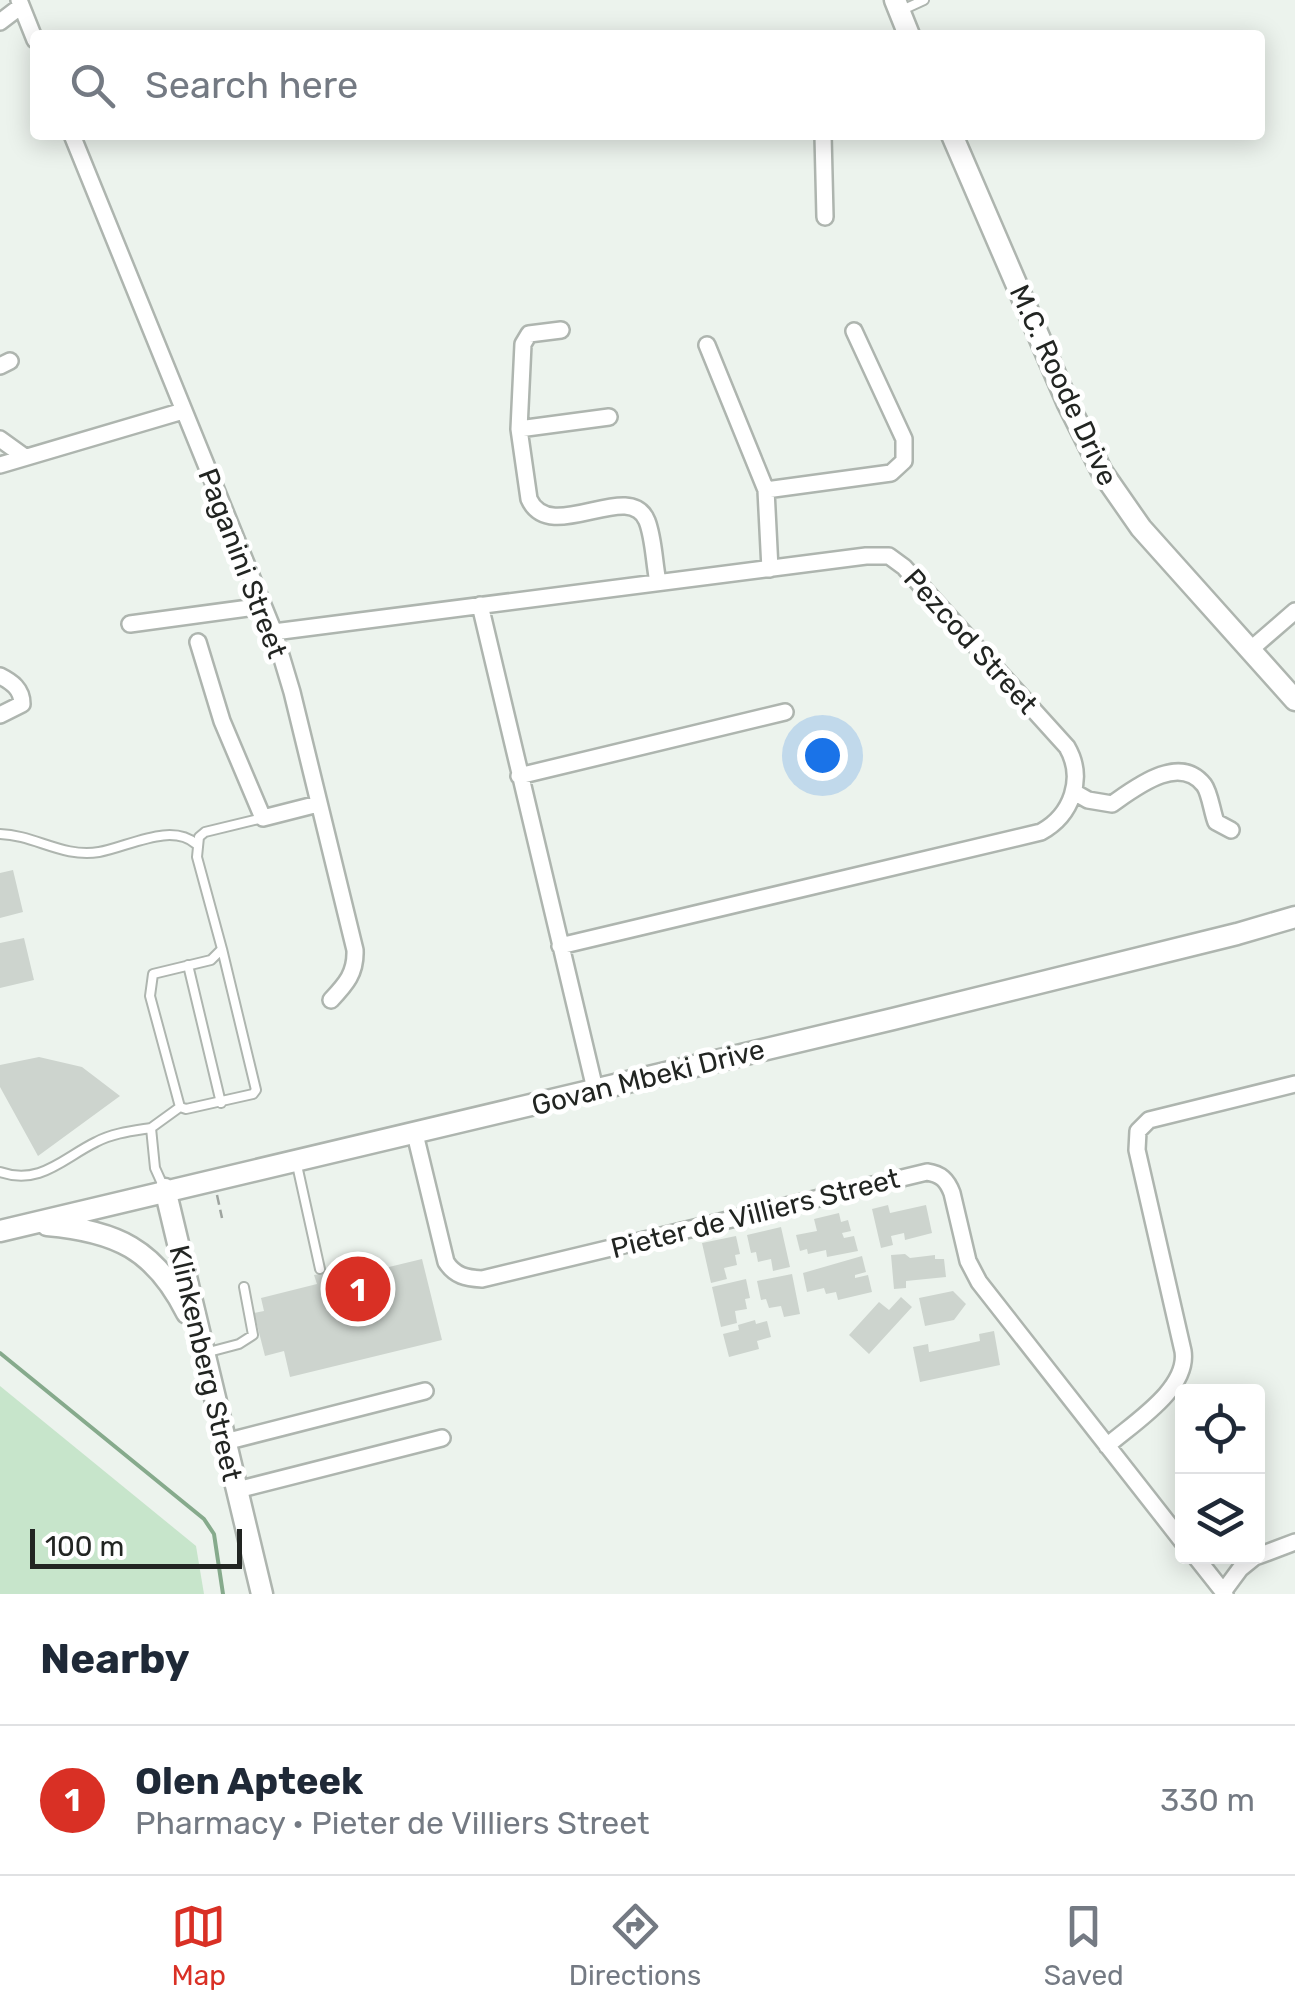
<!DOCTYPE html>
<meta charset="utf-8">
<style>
:root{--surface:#fff;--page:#f6f6f7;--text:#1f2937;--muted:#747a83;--line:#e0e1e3;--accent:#d93025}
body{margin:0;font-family:Rubik,sans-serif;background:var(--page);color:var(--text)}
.controls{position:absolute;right:30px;bottom:30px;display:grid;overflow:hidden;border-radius:10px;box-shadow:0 5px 25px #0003}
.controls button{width:90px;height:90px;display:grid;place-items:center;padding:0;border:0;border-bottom:2px solid var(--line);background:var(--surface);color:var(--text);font:50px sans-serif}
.scale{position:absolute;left:30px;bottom:25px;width:212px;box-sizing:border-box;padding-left:10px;border:5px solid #222522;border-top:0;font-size:28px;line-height:35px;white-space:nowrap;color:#222522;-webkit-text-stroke:8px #fff;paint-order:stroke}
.you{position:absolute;left:822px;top:755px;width:35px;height:35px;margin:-25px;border:8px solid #fff;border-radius:50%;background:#1a73e8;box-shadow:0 0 0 15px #1a73e833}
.badge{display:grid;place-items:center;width:65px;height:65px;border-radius:50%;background:var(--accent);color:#fff;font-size:32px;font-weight:700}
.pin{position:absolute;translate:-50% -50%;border:5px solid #fff;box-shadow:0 2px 10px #0006}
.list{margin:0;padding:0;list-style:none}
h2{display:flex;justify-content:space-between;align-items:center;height:130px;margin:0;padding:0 40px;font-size:42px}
h2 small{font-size:32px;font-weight:400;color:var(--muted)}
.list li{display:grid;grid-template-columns:65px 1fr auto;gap:30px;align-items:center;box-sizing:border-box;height:150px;padding:0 40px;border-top:2px solid var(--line)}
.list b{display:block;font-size:38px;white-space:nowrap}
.list p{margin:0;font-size:32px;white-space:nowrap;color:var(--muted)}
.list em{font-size:32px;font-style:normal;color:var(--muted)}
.icon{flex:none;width:55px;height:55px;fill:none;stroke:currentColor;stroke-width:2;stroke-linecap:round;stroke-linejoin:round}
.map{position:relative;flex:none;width:1295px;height:1594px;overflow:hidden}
.search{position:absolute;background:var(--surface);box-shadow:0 5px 25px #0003;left:30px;right:30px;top:30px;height:110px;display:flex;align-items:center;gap:25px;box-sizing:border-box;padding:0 35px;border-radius:10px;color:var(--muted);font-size:38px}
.sheet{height:280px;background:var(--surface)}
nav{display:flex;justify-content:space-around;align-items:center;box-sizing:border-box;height:140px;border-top:2px solid var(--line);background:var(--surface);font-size:28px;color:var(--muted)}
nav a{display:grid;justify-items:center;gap:5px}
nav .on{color:var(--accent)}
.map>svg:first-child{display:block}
.green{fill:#c7e5cb}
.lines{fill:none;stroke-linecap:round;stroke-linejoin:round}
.stream{stroke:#86aa8c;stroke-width:4}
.building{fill:#cdd4ce}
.service-casing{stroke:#aeb5af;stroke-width:12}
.minor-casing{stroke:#aeb5af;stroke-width:20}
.tertiary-casing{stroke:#aeb5af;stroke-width:25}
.path{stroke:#9ea49f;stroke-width:2.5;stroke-dasharray:10 5;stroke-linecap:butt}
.service{stroke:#fff;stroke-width:8}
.minor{stroke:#fff;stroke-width:15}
.tertiary{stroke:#fff;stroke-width:20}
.labels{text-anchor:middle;stroke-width:10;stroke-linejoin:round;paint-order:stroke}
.street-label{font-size:28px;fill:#222522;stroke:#fff}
</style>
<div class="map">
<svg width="1295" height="1594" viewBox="0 0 1295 1594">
<rect width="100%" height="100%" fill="#ecf3ed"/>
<path class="green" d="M0,1386L196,1546L204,1594H0Z"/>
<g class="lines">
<path class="stream" d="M0,1353L204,1519L214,1534L223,1594"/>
</g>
<path class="building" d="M13,870L23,912L0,918V873Z
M24,938L34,980L0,988V943Z
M39,1057L82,1067L120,1096L38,1156L0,1087V1065Z
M888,1205L890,1213L926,1205L932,1233L905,1240L904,1233L891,1236L893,1245L881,1248L872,1209Z
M839,1213L841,1222L848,1220L851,1231L842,1233L844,1238L854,1236L858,1251L827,1257L826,1250L808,1254L807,1249L800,1251L796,1235L817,1231L814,1219Z
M781,1227L790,1267L773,1271L771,1259L758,1262L756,1252L751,1253L747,1235Z
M736,1236L740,1254L735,1255L737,1265L724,1268L727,1279L711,1283L702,1243Z
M905,1254L910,1258L935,1255V1259H944L946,1277L906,1281V1288L894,1289L891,1255Z
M862,1256L866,1272L855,1275V1278L868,1275L872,1292L838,1300L836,1292L826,1294L824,1288L807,1292L803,1273Z
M422,1259L442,1340L290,1377L284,1351L265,1356L254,1313L264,1311L261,1298L317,1284L314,1275L326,1273L327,1282Z
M792,1274L800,1314L784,1317L781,1306L769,1308L766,1299L761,1300L757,1281Z
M746,1279L750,1298L745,1299L747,1309L735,1311L737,1323L721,1327L712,1287Z
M953,1291L966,1304L954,1320L925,1326L919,1298Z
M901,1297L912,1307L869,1354L849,1335L879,1302L889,1310Z
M755,1320L756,1324L767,1321L771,1337L757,1341L759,1349L729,1357L723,1334L739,1330L738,1325Z
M994,1331L1000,1365L920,1382L913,1347L928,1344L929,1352L980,1341L979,1334Z"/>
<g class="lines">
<g class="service-casing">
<path id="service" d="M900,11L924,0
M0,834C35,835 62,858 99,852C128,847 171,822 196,844
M188,965L221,1103
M180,1107L186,1109L253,1094L256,1090L222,949
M297,1165L320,1269
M0,1172C40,1186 63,1158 96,1142C113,1133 132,1131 151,1128
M164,1188L155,1168L151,1128L180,1107L150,996L153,974L211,960L222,949L197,857L199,837L205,832L263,818
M205,1353L239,1344L253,1335L244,1287"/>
</g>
<g class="minor-casing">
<path id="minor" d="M19,0L35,40
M0,22L21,6
M72,135L274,632L292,692L355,950C356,973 346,984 331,1000
M823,135L825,217
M561,330L529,334L523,344L519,429L529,499C550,546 630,478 647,521C654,539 654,563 658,582
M707,345L766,490L770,569
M0,366L10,361
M519,429L609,417
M0,439L25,457
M0,465L183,411
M766,490L891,473L904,461V439L854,331
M480,605L595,1089
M130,624L263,606
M274,632L866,556H889L904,567L1067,747C1085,778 1072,815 1041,832L560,946
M198,642L222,721L263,818L318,804
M1250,650L1295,611
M0,676C12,682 22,689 22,704L0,715
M519,776L785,712
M1074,792L1088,800L1112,804C1135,788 1179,753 1204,785C1210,793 1212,812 1216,822L1231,830
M415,1134L446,1262C455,1276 466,1278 482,1279L927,1172C941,1174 947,1180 952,1193L968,1261L979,1282L1182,1541
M225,1442L425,1391
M1107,1446C1133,1423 1189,1389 1183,1351L1137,1150L1138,1131L1149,1120L1295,1084
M237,1490L442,1438
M1195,1556L1225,1594
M1258,1556L1295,1542
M1223,1592L1240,1569L1256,1556"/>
</g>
<g class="tertiary-casing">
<path id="tertiary" d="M895,0L909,35
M952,135L1068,404L1102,472L1141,528L1295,700
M165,1189L262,1594
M47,1225C116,1231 155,1249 187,1313
M0,1231L893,1019L1237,934L1295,917"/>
</g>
<path class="path" d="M217,1195L222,1218"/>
<use href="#service" class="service"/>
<use href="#minor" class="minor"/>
<use href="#tertiary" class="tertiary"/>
</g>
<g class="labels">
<g class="street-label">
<text transform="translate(1064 385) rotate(65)" y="10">M.C. Roode Drive</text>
<text transform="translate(243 563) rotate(69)" y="10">Paganini Street</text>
<text transform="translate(971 641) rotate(48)" y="10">Pezcod Street</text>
<text transform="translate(648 1077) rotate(-14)" y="10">Govan Mbeki Drive</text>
<text transform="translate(755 1213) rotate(-14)" y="10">Pieter de Villiers Street</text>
<text transform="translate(206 1363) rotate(77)" y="10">Klinkenberg Street</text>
</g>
</g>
</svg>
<div class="controls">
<button><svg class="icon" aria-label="locate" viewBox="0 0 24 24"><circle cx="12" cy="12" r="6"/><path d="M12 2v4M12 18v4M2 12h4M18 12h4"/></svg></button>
<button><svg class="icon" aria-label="layers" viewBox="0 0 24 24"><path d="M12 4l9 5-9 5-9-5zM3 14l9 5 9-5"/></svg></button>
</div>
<div class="scale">100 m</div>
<div class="you"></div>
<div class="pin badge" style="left:358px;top:1289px">1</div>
<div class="search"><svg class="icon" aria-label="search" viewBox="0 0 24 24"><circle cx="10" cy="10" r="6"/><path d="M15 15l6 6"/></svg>Search here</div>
</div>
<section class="sheet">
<h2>Nearby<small></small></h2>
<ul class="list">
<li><span class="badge">1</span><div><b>Olen Apteek</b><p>Pharmacy · Pieter de Villiers Street</p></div><em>330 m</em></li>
</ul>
</section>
<nav>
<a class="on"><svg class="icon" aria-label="map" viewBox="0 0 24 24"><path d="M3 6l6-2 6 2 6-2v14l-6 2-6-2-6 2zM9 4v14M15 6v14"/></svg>Map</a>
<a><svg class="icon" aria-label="directions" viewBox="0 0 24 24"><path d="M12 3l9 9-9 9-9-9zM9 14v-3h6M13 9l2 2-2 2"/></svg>Directions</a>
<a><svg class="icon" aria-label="saved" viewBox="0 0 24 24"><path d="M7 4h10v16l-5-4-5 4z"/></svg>Saved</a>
</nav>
